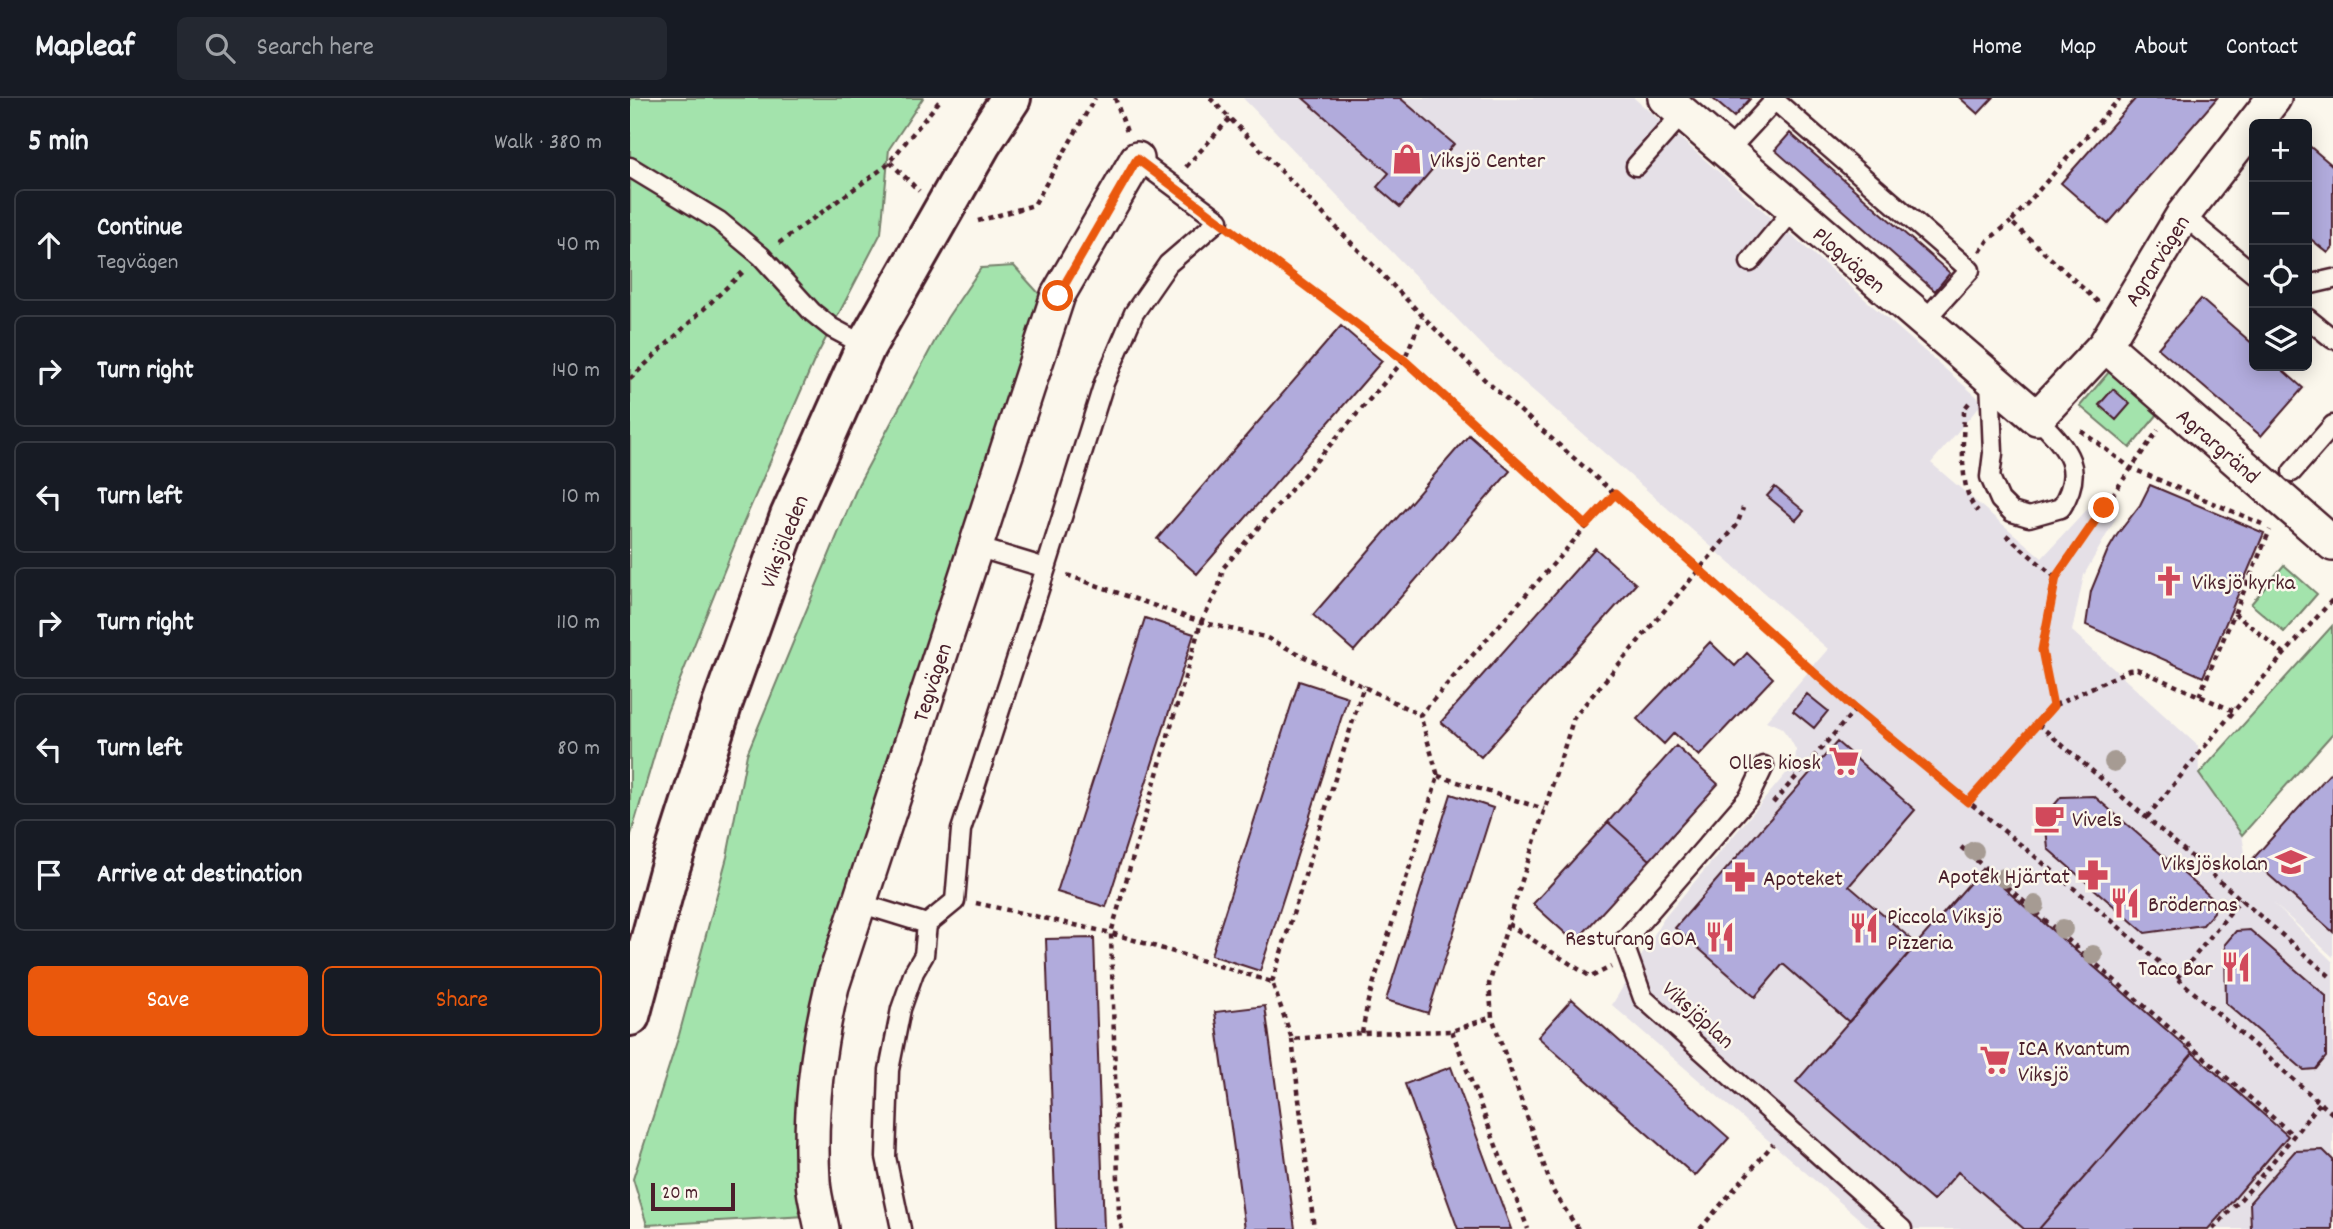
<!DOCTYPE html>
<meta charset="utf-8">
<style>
:root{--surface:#171b24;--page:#242831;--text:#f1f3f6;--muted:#9ea1a6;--line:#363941;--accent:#ea580c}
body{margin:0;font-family:Dekko,sans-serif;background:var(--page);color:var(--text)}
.controls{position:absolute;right:21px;top:21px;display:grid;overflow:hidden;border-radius:10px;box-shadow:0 4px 18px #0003}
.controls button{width:63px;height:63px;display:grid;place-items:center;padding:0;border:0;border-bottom:2px solid var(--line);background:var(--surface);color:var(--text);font:35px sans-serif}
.scale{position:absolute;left:21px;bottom:18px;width:84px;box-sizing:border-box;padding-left:7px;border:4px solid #4a1f2b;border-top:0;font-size:19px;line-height:24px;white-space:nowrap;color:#4a1f2b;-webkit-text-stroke:5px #fbf7ec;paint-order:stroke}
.stop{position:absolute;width:21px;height:21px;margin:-16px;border:5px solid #ea580c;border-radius:50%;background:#fff}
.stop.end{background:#ea580c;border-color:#fff;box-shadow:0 2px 7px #0008}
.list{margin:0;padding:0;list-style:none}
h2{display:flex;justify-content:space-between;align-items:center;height:91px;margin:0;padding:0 28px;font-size:30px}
h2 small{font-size:23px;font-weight:400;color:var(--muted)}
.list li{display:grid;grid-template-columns:46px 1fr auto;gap:21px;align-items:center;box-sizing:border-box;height:112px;margin:0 14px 14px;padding:0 14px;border:2px solid var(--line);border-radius:10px}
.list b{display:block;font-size:26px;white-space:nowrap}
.list p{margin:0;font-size:23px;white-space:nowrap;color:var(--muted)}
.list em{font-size:23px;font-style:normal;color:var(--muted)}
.actions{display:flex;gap:14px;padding:21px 28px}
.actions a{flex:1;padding:16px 0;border:2px solid var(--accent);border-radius:10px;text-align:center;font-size:24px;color:var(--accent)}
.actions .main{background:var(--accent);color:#fff}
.icon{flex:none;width:38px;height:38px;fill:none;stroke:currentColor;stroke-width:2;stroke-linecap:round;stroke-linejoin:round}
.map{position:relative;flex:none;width:1703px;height:1131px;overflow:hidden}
header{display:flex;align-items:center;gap:42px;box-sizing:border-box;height:98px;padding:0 35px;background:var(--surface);border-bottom:2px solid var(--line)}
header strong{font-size:33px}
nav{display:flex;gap:38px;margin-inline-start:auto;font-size:24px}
.search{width:490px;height:63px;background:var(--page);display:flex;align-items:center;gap:18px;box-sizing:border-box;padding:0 24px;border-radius:10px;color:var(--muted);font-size:26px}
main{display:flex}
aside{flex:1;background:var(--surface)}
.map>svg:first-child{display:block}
.built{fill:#e5e0e7}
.green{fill:#a3e3ac;stroke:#76816c;stroke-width:2;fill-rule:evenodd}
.building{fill:#b1abdc;stroke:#4a1f2b;stroke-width:2}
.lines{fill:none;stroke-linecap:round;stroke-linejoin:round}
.service-casing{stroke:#4a1f2b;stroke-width:23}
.minor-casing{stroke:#4a1f2b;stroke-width:38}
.secondary-casing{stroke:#4a1f2b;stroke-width:44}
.path{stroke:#4a1f2b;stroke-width:4.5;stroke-dasharray:5 5;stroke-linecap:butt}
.service{stroke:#fbf7ec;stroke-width:18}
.minor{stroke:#fbf7ec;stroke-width:33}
.secondary{stroke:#fbf7ec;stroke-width:38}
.tree{fill:#a69b93}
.route{stroke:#ea580c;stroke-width:9}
.labels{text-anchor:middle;stroke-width:5;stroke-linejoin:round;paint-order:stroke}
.poi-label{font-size:23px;fill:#4a1f2b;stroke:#fbf7ec;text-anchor:start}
.street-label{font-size:23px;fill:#4a1f2b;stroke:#fbf7ec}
</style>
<header>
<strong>Mapleaf</strong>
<div class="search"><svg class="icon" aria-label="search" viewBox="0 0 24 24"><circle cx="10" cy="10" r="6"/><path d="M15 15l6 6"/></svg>Search here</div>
<nav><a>Home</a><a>Map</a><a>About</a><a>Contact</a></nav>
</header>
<main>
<aside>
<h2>5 min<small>Walk · 380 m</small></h2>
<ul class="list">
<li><svg class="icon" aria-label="ahead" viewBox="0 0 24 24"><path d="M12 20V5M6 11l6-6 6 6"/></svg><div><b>Continue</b><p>Tegvägen</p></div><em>40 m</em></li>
<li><svg class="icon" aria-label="right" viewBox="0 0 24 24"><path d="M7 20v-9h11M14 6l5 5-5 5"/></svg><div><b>Turn right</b></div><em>140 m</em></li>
<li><svg class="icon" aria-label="left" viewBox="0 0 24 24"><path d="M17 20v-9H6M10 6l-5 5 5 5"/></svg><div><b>Turn left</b></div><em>10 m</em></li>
<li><svg class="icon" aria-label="right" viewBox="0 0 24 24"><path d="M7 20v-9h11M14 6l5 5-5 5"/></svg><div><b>Turn right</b></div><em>110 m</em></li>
<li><svg class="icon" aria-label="left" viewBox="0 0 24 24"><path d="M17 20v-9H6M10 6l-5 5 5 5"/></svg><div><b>Turn left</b></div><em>80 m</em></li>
<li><svg class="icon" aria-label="arrive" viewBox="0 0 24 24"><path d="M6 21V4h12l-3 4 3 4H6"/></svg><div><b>Arrive at destination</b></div></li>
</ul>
<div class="actions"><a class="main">Save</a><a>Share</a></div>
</aside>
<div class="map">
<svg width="1703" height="1131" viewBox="0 0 1703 1131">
<rect width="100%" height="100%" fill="#fbf7ec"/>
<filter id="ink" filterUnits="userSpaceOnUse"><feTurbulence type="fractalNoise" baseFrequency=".0143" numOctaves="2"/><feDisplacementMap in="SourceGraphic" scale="14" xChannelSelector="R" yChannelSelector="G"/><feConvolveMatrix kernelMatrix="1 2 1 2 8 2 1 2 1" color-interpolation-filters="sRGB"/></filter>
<g filter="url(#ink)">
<path class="built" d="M613,0H1004L1353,304L1301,365L1412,460L1465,403L1486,420L1454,477L1442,533L1568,648L1569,676L1612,737L1617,766L1703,672V859L1643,805L1703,864V1131H1241L982,907L1034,820L1165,665L1166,652L1160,641L1151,629L1136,623L1198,551L858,253Z"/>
<path class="green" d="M0,0H293L259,51L251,135L184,263L113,426L37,614L0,740Z
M384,168L413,200L240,726L168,985L176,1118L17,1127L3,1081L49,937L97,759L117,656L228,387L317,220L351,170Z
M1479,274L1528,316L1500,350L1450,308ZM1483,292L1485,321L1469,307Z
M1654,467L1687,496L1654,534L1621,506Z
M1702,528L1703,635L1612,737L1569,676Z"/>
<path class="building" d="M673,0H770L824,46L770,109L747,89L759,75Z
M1082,0H1119L1120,1L1104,19Z
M1330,0H1363L1348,16Z
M1506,0H1587L1478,126L1431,85Z
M1160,35L1320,175L1305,193L1145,52Z
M1677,46L1703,68V149L1698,155L1677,138Z
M1571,201L1624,247V268H1648L1673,290L1631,338L1528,250Z
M711,228L752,263L567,476L527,441Z
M1483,291L1500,306L1486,322L1469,307Z
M839,337L880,373L724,553L683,517Z
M1520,387L1634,435L1573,579L1456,527L1461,493L1477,454L1487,437L1510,407Z
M1145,389L1174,413L1166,422L1137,398Z
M965,450L1006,486L851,659L811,624Z
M515,520L564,536L476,809L427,794Z
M1080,544L1105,568L1117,555L1143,580L1069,658L1044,635L1034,646L1007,621Z
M669,583L718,599L630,873L581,857Z
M1177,596L1198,613L1184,630L1163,613Z
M1207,644L1285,712L1219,788L1287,846L1219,924L1153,866L1125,899L1045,830Z
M1046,648L1088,686L1020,762L978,724Z
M1703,672V834L1622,762Z
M821,696L863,710L798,915L756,902Z
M1464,698L1583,801L1584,814L1573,827L1515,835L1418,751L1415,718L1431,699Z
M978,724L1020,762L945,844L903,806Z
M1352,771L1563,955L1409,1131H1394L1328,1074L1303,1103L1166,984Z
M1620,832L1696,898V959L1686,971L1674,972L1596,905L1595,846L1606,833Z
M464,840L474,1131H426L416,841Z
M942,901L1099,1040L1065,1078L908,939Z
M635,908L665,1131H615L585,914Z
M1563,955L1658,1038L1587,1121L1578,1131H1409Z
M821,969L881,1131H828L775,986Z
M1693,1052L1703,1062L1702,1131H1621L1620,1104L1665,1053Z"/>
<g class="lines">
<g class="service-casing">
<path id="service" d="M1142,0L1340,172L1293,224
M1097,54L1145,2
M1006,68L1053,15
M0,69L89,123L131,158L182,214L202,230L236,248
M1553,117L1624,176
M1120,164L1163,112
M1677,187L1703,181
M1677,220L1703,241
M1360,281L1363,355L1360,379L1370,402L1382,414L1399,419L1431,410C1457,369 1436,350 1407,320
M1662,374L1703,327
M346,449L416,470L474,285L504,215L538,166L589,122L507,61
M1134,668L1119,699L993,844L1013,900L1272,1131
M229,805L297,826
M271,1131L256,1059L259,972L271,911L284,874L294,857L297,826L325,803L331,732L416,470"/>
</g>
<g class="minor-casing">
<path id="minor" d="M1035,0L1407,320L1475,247L1553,117L1644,0
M1475,247L1703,446
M192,1131C189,1115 184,1099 183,1083C179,1017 187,951 202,888L428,197L507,61"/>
</g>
<g class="secondary-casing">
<path id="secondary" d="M0,918L39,773L92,607L160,418L236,248L351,46L381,0"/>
</g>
<path class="path" d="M485,0L497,34
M580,0L855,282L1069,470L1217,604L1458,802L1703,1016
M260,64L289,93
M556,69L600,20
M348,123L404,107L465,0
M606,135L774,262L956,427
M149,145L256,68L312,0
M1350,154L1358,142L1381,124
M1468,204L1381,124L1490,0
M0,281L115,172
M1339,305L1334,311C1334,339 1327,393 1348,413
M1451,333L1501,370L1632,426
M1376,437L1425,479
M437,477L571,524L635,539L790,617
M1604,515L1655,556
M1569,598L1640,432
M1423,608L1412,552L1425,479L1528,332
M1408,626L1703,881
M808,678L914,711
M1338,704L1423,608L1499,572L1507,571L1604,613
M1143,705L1226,611
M1517,719L1604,613L1703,501
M1331,749L1664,1038
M346,805L481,835L642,884L662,941L732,935L822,933L862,919
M878,826L961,879L981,869
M1547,880L1611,801
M642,884L734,587
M822,933L898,1131
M732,935L738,903L808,678L790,617L985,396
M662,941L684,1131
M492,1131L489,1118L481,835L571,524L588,492L593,470L774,262L792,219
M948,1131L923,1093L862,919L859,886L944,619L1107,427L1113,410
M1070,1131L1143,1046
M1583,1131L1623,1088L1690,1005"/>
<use href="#service" class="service"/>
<use href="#minor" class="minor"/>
<use href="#secondary" class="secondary"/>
</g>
<g class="tree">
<circle cx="1484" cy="664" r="10"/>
<circle cx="1344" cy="753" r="10"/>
<circle cx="1374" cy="780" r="10"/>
<circle cx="1405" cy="807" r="10"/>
<circle cx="1433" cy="831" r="10"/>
<circle cx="1463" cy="857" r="10"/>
</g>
</g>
<g class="lines" filter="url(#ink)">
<path class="route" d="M428,198L507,61L774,262L956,427L985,396L1217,604L1338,704L1423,608L1412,552L1426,479L1474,410"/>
</g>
<defs>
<g id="shop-bare" transform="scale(2.415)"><path d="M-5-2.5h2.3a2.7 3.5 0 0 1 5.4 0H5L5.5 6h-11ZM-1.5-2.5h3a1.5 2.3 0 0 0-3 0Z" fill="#d1495b" stroke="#fbf7ec" stroke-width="2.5" paint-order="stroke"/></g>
<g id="church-bare" transform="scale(2.415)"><path d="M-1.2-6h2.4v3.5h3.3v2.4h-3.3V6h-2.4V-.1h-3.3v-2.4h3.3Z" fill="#d1495b" stroke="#fbf7ec" stroke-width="2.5" paint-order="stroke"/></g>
<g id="supermarket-bare" transform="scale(2.415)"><path d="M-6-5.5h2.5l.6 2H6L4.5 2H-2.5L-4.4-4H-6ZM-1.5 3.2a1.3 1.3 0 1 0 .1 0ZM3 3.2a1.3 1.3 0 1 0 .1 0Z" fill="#d1495b" stroke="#fbf7ec" stroke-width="2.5" paint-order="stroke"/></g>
<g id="cafe-bare" transform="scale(2.415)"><path d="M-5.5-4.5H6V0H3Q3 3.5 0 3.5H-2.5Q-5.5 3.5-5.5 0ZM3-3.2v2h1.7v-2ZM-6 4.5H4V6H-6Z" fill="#d1495b" stroke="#fbf7ec" stroke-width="2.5" paint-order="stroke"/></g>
<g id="school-bare" transform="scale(2.415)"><path d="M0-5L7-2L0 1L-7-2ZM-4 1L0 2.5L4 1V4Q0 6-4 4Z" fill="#d1495b" stroke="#fbf7ec" stroke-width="2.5" paint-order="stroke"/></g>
<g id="pharmacy-bare" transform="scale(2.415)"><path d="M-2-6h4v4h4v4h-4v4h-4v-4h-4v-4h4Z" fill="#d1495b" stroke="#fbf7ec" stroke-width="2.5" paint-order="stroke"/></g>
<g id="restaurant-bare" transform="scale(2.415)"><path d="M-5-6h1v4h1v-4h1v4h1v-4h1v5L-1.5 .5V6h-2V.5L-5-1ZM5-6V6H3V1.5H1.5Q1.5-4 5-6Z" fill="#d1495b" stroke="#fbf7ec" stroke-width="2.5" paint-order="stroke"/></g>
</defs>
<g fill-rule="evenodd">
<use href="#shop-bare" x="777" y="61"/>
<use href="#church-bare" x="1539" y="483"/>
<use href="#supermarket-bare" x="1214" y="663"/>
<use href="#cafe-bare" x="1419" y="720"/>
<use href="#school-bare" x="1661" y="764"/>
<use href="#pharmacy-bare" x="1463" y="777"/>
<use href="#pharmacy-bare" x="1110" y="779"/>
<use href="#restaurant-bare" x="1495" y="805"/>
<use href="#restaurant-bare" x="1234" y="830"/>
<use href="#restaurant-bare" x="1090" y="839"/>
<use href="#restaurant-bare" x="1606" y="869"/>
<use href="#supermarket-bare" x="1365" y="962"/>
</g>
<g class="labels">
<g class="poi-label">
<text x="800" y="69">Viksjö Center</text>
<text x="1562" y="491">Viksjö kyrka</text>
<text x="1191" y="671" text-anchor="end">Olles kiosk</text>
<text x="1442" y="728">Vivels</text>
<text x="1638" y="772" text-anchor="end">Viksjöskolan</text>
<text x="1440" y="785" text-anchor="end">Apotek Hjärtat</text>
<text x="1133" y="787">Apoteket</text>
<text x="1518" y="813">Brödernas</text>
<text x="1257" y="825">Piccola Viksjö<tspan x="1257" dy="26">Pizzeria</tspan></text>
<text x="1067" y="847" text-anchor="end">Resturang GOA</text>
<text x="1583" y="877" text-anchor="end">Taco Bar</text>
<text x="1388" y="957">ICA Kvantum<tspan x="1388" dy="26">Viksjö</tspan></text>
</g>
<g class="street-label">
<text transform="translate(1220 161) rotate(41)" y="8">Plogvägen</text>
<text transform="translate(1526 162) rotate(-58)" y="8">Agrarvägen</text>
<text transform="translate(1589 347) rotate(41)" y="8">Agrargränd</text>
<text transform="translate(153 443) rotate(-69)" y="8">Viksjöleden</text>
<text transform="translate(301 584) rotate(-72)" y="8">Tegvägen</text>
<text transform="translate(1069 916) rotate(42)" y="8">Viksjöplan</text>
</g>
</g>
</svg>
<div class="controls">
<button>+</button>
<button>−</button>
<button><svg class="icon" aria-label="locate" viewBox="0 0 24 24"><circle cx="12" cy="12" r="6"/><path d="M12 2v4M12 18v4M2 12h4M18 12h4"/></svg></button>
<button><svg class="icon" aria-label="layers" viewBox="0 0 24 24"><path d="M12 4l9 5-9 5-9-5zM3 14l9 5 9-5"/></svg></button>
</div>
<div class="scale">20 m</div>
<div class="stop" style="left:428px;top:198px"></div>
<div class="stop end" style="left:1474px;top:410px"></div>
</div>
</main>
